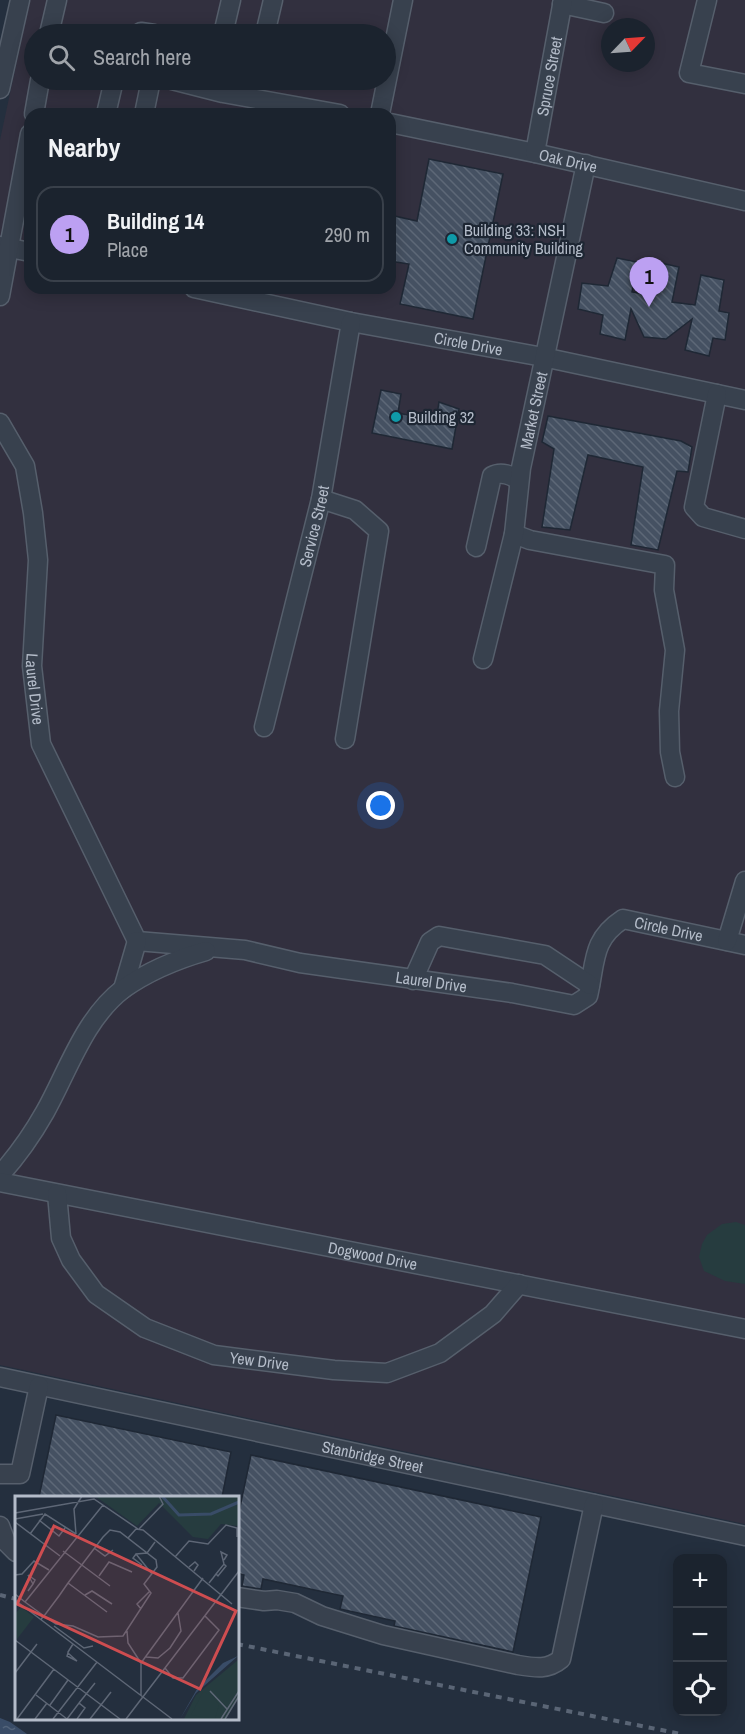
<!DOCTYPE html>
<meta charset="utf-8">
<style>
:root{--surface:#1b232e;--page:#282f3a;--text:#f1f3f6;--muted:#a0a4aa;--line:#39404a;--accent:#bca0f2}
body{margin:0;font-family:"Archivo Narrow",sans-serif;background:var(--page);color:var(--text)}
.controls{position:absolute;right:18px;bottom:18px;display:grid;overflow:hidden;border-radius:12px;box-shadow:0 3px 15px #0003}
.controls button{width:54px;height:54px;display:grid;place-items:center;padding:0;border:0;border-bottom:2px solid var(--line);background:var(--surface);color:var(--text);font:30px sans-serif}
.compass{position:absolute;left:601px;top:18px;width:54px;height:54px;border-radius:50%;background:var(--surface);box-shadow:0 3px 15px #0003;rotate:65deg}
.you{position:absolute;left:381px;top:806px;width:21px;height:21px;margin:-15px;border:4px solid #fff;border-radius:50%;background:#1a73e8;box-shadow:0 0 0 9px #1a73e833}
.badge{display:grid;place-items:center;width:39px;height:39px;border-radius:50%;background:var(--accent);color:#111;font-size:20px;font-weight:700}
.pin{position:absolute;translate:-50% -50px;filter:drop-shadow(0 2px 3px #0008)}
.pin::after{content:'';position:absolute;top:32px;width:21px;height:18px;background:inherit;clip-path:polygon(0 0,100% 0,50% 100%)}
.list{margin:0;padding:0;list-style:none}
h2{display:flex;justify-content:space-between;align-items:center;height:78px;margin:0;padding:0 24px;font-size:26px}
h2 small{font-size:20px;font-weight:400;color:var(--muted)}
.list li{display:grid;grid-template-columns:39px 1fr auto;gap:18px;align-items:center;box-sizing:border-box;height:96px;margin:0 12px 12px;padding:0 12px;border:2px solid var(--line);border-radius:18px}
.list b{display:block;font-size:22px;white-space:nowrap}
.list p{margin:0;font-size:20px;white-space:nowrap;color:var(--muted)}
.list em{font-size:20px;font-style:normal;color:var(--muted)}
.icon{flex:none;width:33px;height:33px;fill:none;stroke:currentColor;stroke-width:2;stroke-linecap:round;stroke-linejoin:round}
.map{position:relative;flex:none;width:745px;height:1734px;overflow:hidden}
.search{position:absolute;background:var(--surface);box-shadow:0 3px 15px #0003;left:24px;top:24px;width:372px;height:66px;display:flex;align-items:center;gap:15px;box-sizing:border-box;padding:0 21px;border-radius:33px;color:var(--muted);font-size:22px}
.panel{position:absolute;background:var(--surface);box-shadow:0 3px 15px #0003;left:24px;top:108px;width:372px;height:186px;border-radius:18px}
.map>svg:first-child{display:block}
.medical{fill:#32303f;fill-rule:evenodd}
.pitch{fill:#263c3f}
.water{fill:url(#water-ripples)}
.building{fill:url(#building-back-hatch);stroke:#1f2835;stroke-width:1.5}
.lines{fill:none;stroke-linecap:round;stroke-linejoin:round}
.minor-casing{stroke:#565f6c;stroke-width:21}
.minor{stroke:#38414e;stroke-width:18}
.rail{stroke:#5a6575;stroke-width:4;stroke-dasharray:6 6;stroke-linecap:butt}
.culture-dot{fill:#0f9aa8;stroke:#1d2633;stroke-width:2}
.labels{text-anchor:middle;stroke-width:4.5;stroke-linejoin:round;paint-order:stroke}
.street-label{font-size:16px;fill:#b4bcc9;stroke:#1d2633}
.poi-label{font-size:16px;fill:#b4bcc9;stroke:#1d2633;text-anchor:start}
.inset-river{fill:none;stroke:#394c67;stroke-width:3}
.inset-road{fill:none;stroke:#5e6776;stroke-width:1.5}
.view{fill:#ce4d50;fill-opacity:0.15;stroke:#ce4d50;stroke-width:3}
.inset-edge{fill:none;stroke:#b4bcc9;stroke-width:3}
</style>
<div class="map">
<svg width="745" height="1734" viewBox="0 0 745 1734">
<defs>
<pattern id="water-ripples" width="26" height="14" patternUnits="userSpaceOnUse" patternTransform="scale(1.5)"><rect width="26" height="14" fill="#394c67"/><path d="M2 4q2-2 4 0t4 0M15 11q2-2 4 0t4 0" fill="none" stroke="#53647b"/></pattern>
<pattern id="building-back-hatch" width="6" height="6" patternUnits="userSpaceOnUse" patternTransform="scale(1.5)"><rect width="6" height="6" fill="#455162"/><path d="M-1 5l2 2M0 0l6 6M5-1l2 2" fill="none" stroke="#5d6877"/></pattern>
</defs>
<rect width="100%" height="100%" fill="#242f3e"/>
<path class="medical" d="M30,0H745V1524L0,1365V140ZM610,27H646V63H610ZM34,34H386V80H34ZM30,114H390V288H30Z"/>
<path class="pitch" d="M736,1222L745,1225V1284L725,1281L704,1271L699,1257L702,1244L707,1235L722,1224Z"/>
<path class="water" d="M0,1718L10,1722L27,1734H0Z"/>
<path class="building" d="M429,159L503,174L473,319L400,304L409,264L390,261V215L417,221Z
M617,258L637,262L632,292L654,296L661,263L679,267L672,302L695,305L701,275L724,280L719,311L729,313L725,340L713,338L709,356L685,350L692,319L666,339L644,337L631,309L625,340L600,334L603,315L578,309L582,283L608,286Z
M381,390L401,394L398,413L436,421L439,402L459,409L452,449L372,433Z
M548,416L681,441L692,447L688,472L677,471L658,550L631,545L643,467L588,455L570,530L542,527L554,449L542,442Z
M56,1415L231,1452L222,1497H39Z
M251,1455L541,1517L513,1652L394,1626L395,1621L340,1609L343,1596L263,1579L261,1589L242,1586L244,1575L237,1573V1521Z"/>
<g class="lines">
<g class="minor-casing">
<g id="minor">
<path d="M707,0L689,73L745,84"/>
<path d="M562,4L604,13"/>
<path d="M141,32L154,34"/>
<path d="M49,34L57,0"/>
<path d="M223,34L231,0"/>
<path d="M265,34L273,0"/>
<path d="M172,80L223,93L340,114"/>
<path d="M0,89L20,0"/>
<path d="M34,114L40,80"/>
<path d="M106,114L114,80"/>
<path d="M144,114L151,80"/>
<path d="M380,114L403,0"/>
<path id="s1" d="M390,123L535,153L745,201"/>
<path id="s2" d="M535,153L563,0"/>
<path d="M0,246L30,252"/>
<path id="s3" d="M194,288L351,322L543,357L745,400"/>
<path d="M0,296L30,134"/>
<path d="M717,394L694,507L703,517L745,529"/>
<path id="s4" d="M0,423L25,466L33,513L38,560L32,666L41,744L137,941L245,950L300,963L512,993L574,1005L588,996C596,962 591,940 623,919L745,945"/>
<path d="M321,499L355,510L379,531L345,739"/>
<path d="M514,534L530,540L665,565L664,590L675,650L669,711L670,752L675,777"/>
<path d="M476,547L492,476C501,471 512,475 519,481"/>
<path id="s5" d="M483,659L514,534L521,468L586,164"/>
<path id="s6" d="M264,727L321,499L351,322"/>
<path d="M727,941L745,881"/>
<path d="M413,980L430,942L439,936L545,955L590,985"/>
<path d="M123,989L137,941"/>
<path d="M0,1175C18,1155 32,1135 45,1112C68,1071 84,1019 123,989C147,972 178,959 206,951"/>
<path id="s7" d="M0,1182L745,1329"/>
<path id="s8" d="M57,1194L61,1238L71,1260L96,1294L145,1328L214,1355L334,1370L387,1373L440,1353L493,1314L519,1284"/>
<path id="s9" d="M0,1377L745,1536"/>
<path d="M0,1474H20L39,1386"/>
<path d="M0,1526L6,1542L16,1552"/>
<path d="M237,1597L264,1601L277,1600L295,1603L322,1616L383,1635L518,1665C536,1668 548,1670 561,1659L594,1504"/>
</g>
</g>
<use href="#minor" class="minor"/>
<path class="rail" d="M0,1595L16,1599
M237,1644L681,1734"/>
</g>
<g class="culture-dot">
<circle cx="452" cy="239" r="6"/>
<circle cx="396" cy="417" r="6"/>
</g>
<g class="labels">
<g class="street-label">
<text dy="6" stroke="none"><textPath href="#s2" startOffset="78">Spruce Street</textPath></text>
<text dy="6" stroke="none"><textPath href="#s1" startOffset="182">Oak Drive</textPath></text>
<text dy="6" stroke="none"><textPath href="#s3" startOffset="280">Circle Drive</textPath></text>
<text dy="6" stroke="none"><textPath href="#s5" startOffset="254">Market Street</textPath></text>
<text dy="6" stroke="none"><textPath href="#s6" startOffset="207">Service Street</textPath></text>
<text dy="6" stroke="none"><textPath href="#s4" startOffset="274">Laurel Drive</textPath></text>
<text dy="6" stroke="none"><textPath href="#s4" startOffset="1142">Circle Drive</textPath></text>
<text dy="6" stroke="none"><textPath href="#s4" startOffset="846">Laurel Drive</textPath></text>
<text dy="6" stroke="none"><textPath href="#s7" startOffset="380">Dogwood Drive</textPath></text>
<text dy="6" stroke="none"><textPath href="#s8" startOffset="290">Yew Drive</textPath></text>
<text dy="6" stroke="none"><textPath href="#s9" startOffset="381">Stanbridge Street</textPath></text>
</g>
<g class="poi-label">
<text x="464" y="236">Building 33: NSH<tspan x="464" dy="18">Community Building</tspan></text>
<text x="408" y="423">Building 32</text>
</g>
</g>
<g transform="translate(15 1496)">
<rect width="224" height="224" fill="#242f3e"/>
<path d="M80,0H223V30L206,28L193,43L178,41L144,7L122,30ZM6,111L19,121L2,143L0,118ZM223,164V202L211,223H169L181,199Z" fill="#263c3f"/>
<path d="M188,196L197,199L204,209L200,223L176,219Z" fill="#263c3f"/>
<path d="M223,160L181,197L165,223L182,193L208,167Z" fill="#394c67"/>
<path class="inset-river" d="M147,0L164,19L196,18L224,6"/>
<path class="inset-road" d="M0,17L79,3L123,33M0,23L28,18M24,24L44,40L50,32M0,26L45,60M124,33L148,8L144,0M15,38L30,18L61,38M61,38L59,13L67,0M113,42L121,33L128,34L217,108M79,52L90,60L98,54M48,55L95,90M121,58L132,57L140,46M160,61L174,45L193,48L211,29L222,32V41M209,68L206,56L212,59L209,64M127,69L118,62L121,58L137,78M174,71L180,66L183,69L179,75M0,79L7,78L19,65L34,74M84,80L94,66L117,76M53,87L92,116M194,87L198,82L201,78L209,68L211,70L203,80L201,78M13,95L18,88L20,84L13,79L18,88M0,98L10,106L29,120L41,128L58,130L83,141L108,140L136,97L129,88L142,71L141,64L105,36L95,34L88,41L53,87L44,100L29,120L27,122L26,124M70,99L77,95L97,108M0,104L157,223M10,106L88,9M126,113L122,108L135,95M39,130L69,152L78,150M112,135L113,147L126,167V200M0,144L105,223M53,157L62,165L52,160L53,157V156L58,148M131,161L143,162L155,152L166,135L163,117M126,167L188,82M150,172L158,182H168L204,134L190,120M0,177L22,148M195,195L212,213M21,199L52,223M64,207L80,187M35,209L53,184M2,223L39,173M20,223L32,207M38,223L82,166M52,223L64,207L70,212L62,223M75,223L96,196M111,223L224,75M206,223L224,195M210,223L224,200"/>
<path class="view" d="M39,30L221,115L185,193L2,108Z"/>
<rect width="224" height="224" class="inset-edge"/>
</g>
</svg>
<div class="controls">
<button>+</button>
<button>−</button>
<button><svg class="icon" aria-label="locate" viewBox="0 0 24 24"><circle cx="12" cy="12" r="6"/><path d="M12 2v4M12 18v4M2 12h4M18 12h4"/></svg></button>
</div>
<svg class="compass" viewBox="-18 -18 36 36"><path d="M0-13l5 13h-10z" fill="#e53935"/><path d="M0 13l5-13h-10z" fill="#a0a4aa"/></svg>
<div class="you"></div>
<div class="pin badge" style="left:649px;top:307px">1</div>
<div class="search"><svg class="icon" aria-label="search" viewBox="0 0 24 24"><circle cx="10" cy="10" r="6"/><path d="M15 15l6 6"/></svg>Search here</div>
<section class="panel">
<h2>Nearby<small></small></h2>
<ul class="list">
<li><span class="badge">1</span><div><b>Building 14</b><p>Place</p></div><em>290 m</em></li>
</ul>
</section>
</div>
